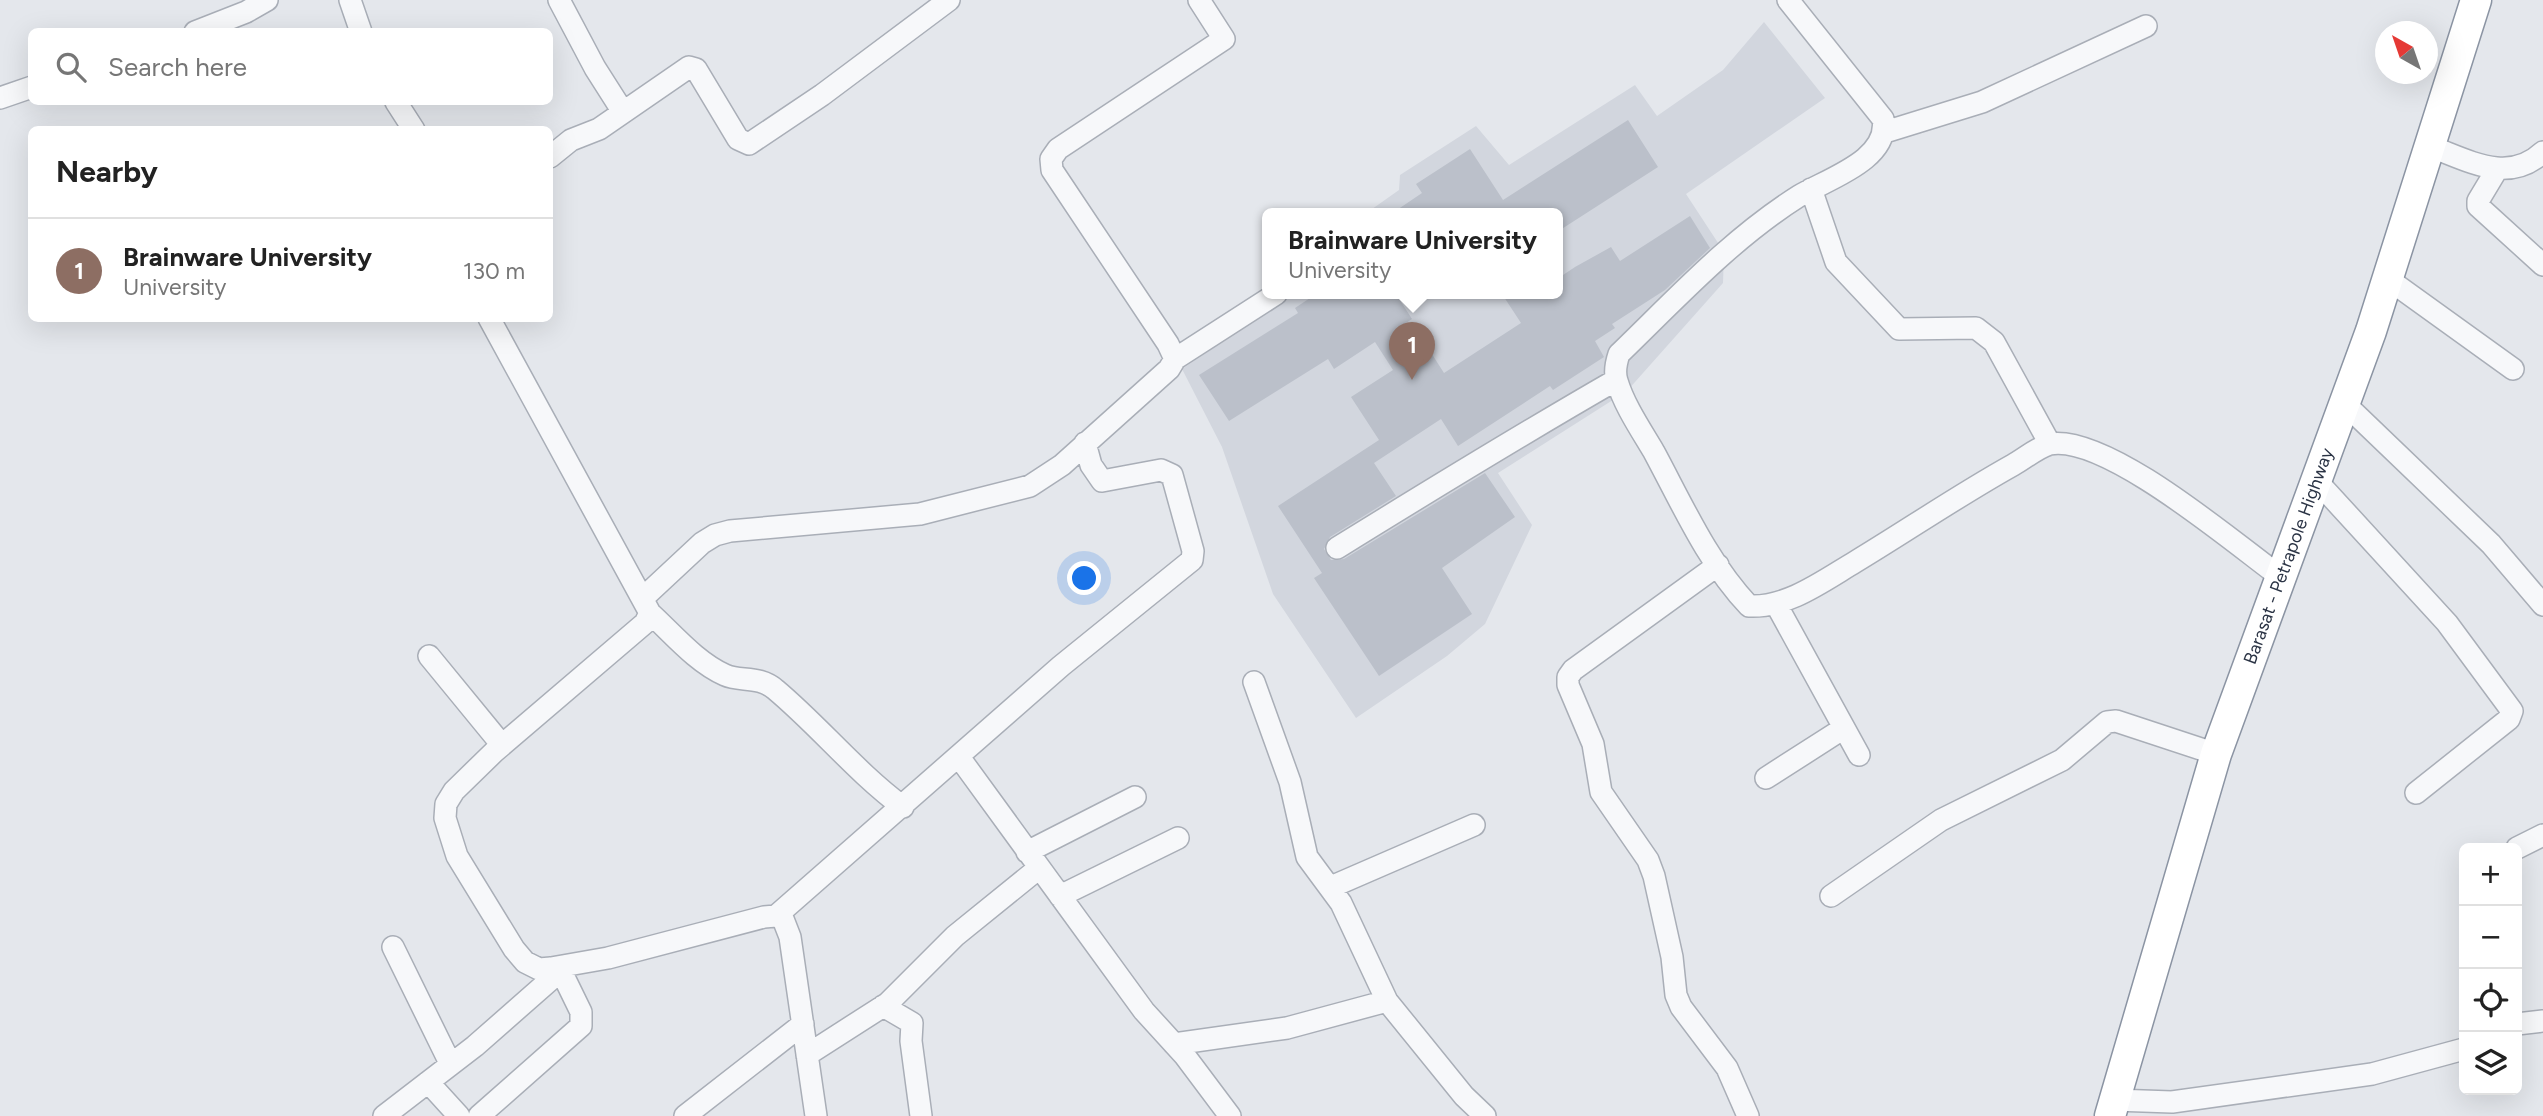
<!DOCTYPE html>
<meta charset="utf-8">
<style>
:root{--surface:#fff;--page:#f6f6f6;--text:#222;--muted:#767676;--line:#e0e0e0;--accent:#d1495b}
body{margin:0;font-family:Figtree,sans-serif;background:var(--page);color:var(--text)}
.controls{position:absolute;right:21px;bottom:21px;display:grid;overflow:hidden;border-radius:10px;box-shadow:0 7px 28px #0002}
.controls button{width:63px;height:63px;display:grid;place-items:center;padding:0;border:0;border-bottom:2px solid var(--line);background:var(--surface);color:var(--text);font:35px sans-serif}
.compass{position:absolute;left:2375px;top:21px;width:63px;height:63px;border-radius:50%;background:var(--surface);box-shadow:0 7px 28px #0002;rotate:320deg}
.you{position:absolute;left:1085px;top:579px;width:24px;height:24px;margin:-18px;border:5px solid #fff;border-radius:50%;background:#1a73e8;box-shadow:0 0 0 10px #1a73e833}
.badge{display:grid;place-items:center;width:46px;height:46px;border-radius:50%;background:var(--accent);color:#fff;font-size:23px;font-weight:700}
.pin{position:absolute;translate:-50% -58px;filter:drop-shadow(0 2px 4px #0008)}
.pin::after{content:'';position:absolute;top:37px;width:24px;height:21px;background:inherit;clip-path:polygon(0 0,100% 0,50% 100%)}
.popup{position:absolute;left:1262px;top:208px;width:301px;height:91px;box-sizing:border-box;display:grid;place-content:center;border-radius:10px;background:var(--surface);filter:drop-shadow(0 2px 5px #0005);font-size:23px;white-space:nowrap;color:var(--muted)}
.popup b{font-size:26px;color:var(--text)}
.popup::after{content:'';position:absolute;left:50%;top:100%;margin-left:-14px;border:14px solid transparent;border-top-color:var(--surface)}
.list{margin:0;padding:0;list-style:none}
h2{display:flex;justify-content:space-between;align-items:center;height:91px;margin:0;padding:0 28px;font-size:30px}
h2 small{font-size:23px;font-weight:400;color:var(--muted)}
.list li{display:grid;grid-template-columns:46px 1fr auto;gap:21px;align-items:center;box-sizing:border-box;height:105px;padding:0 28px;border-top:2px solid var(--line)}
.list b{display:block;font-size:26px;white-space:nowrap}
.list p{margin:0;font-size:23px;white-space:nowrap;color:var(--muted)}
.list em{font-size:23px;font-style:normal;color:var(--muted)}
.icon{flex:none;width:38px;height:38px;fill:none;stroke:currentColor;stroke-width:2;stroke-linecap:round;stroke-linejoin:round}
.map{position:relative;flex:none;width:2543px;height:1116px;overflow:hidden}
.search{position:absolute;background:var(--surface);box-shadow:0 7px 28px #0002;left:28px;top:28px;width:525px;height:77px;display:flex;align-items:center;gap:18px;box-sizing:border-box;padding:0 24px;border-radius:10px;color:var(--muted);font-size:26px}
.panel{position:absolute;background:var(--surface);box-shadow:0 7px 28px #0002;left:28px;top:126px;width:525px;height:196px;border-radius:10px}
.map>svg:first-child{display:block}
.built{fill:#d2d6de}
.building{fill:#bbc0ca}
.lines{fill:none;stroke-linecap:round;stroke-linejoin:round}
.minor-casing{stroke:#a9aeb7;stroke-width:24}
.highway-casing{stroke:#8b94a3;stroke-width:33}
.minor{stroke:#f7f8fa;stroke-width:21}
.highway{stroke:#fff;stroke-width:30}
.labels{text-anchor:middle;stroke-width:5;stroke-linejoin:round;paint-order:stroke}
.street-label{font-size:18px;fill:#2b3445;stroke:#f4f6f9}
</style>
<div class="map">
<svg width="2543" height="1116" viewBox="0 0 2543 1116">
<rect width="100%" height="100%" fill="#e4e7ec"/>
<path class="built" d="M1764,22L1825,98L1686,194L1724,252L1723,283L1627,391L1498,473L1532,525L1485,624L1447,656L1356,718L1273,594L1222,447L1182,369L1294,294H1557V214H1365L1399,190L1400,175L1476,126L1509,165L1635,85L1657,116L1723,70Z"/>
<path class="building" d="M1628,120L1658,167L1557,232V214H1391L1422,193L1416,184L1470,149L1503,200Z
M1690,216L1710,248L1665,290L1612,324L1615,328L1595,341L1604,357L1553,390L1550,386L1458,446L1441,419L1374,463L1396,496L1330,537L1324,549L1331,560L1344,559L1485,473L1515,517L1442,568L1472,614L1379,676L1314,578L1322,573L1278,506L1379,440L1351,397L1393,370L1375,342L1334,369L1328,359L1229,421L1199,375L1298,313L1295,308L1316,294H1396L1412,319L1395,330L1415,361L1430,351L1444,373L1521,323L1502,294H1557V279L1575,267L1611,247L1620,261Z"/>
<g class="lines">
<g class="minor-casing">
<path id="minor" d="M350,0L361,32
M559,0L595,68L623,112
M1788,0L1883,119C1890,160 1827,179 1799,196C1731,239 1676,299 1619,354C1616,363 1614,372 1617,381C1624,405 1641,430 1654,452C1682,504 1708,563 1749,606C1787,608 1823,581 1855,562C1908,530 1959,495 2013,465C2024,459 2038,447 2050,444C2107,434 2235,544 2282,578
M195,32L246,12L267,0
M0,98L32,87
M396,102L414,130
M1885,132L1982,102L2146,26
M2429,146C2468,160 2508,185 2543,152
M550,157L571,140L599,129L689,67L696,69L738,139L749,144L822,95L949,0
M2496,171L2478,201V206L2543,265
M1811,189L1836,262L1899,329L1976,328L1994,342L2050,444
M2388,279L2513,369
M489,318L650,613L645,623L494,752L454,791L446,804L445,818L457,856L514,949L525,962L539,969L551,968L608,958L764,917L776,916L783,919L790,937L816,1116
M1175,359L1276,294
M2343,402L2491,544L2543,605
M2316,480L2447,623L2512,711L2509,719L2416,793
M1337,548C1429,491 1522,434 1616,380
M1718,565L1573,670L1568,677V685L1593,744L1601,792L1648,860L1654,876L1672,957L1676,995L1681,1007L1727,1068L1748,1116
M643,598L702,543L715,535L730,531L920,514L1030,486L1062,465L1169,369L1175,359L1168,344L1052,170L1051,159L1058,149L1224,39L1199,0
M1776,604L1859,755
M650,613C673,634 696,662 725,675C740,682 759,675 776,690C820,727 856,772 903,807
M429,656L502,745
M1254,682L1290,782L1307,857L1341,903L1387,1001L1464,1096L1485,1116
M959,757L1144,1011L1185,1056L1230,1116
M1766,778L1844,728
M2517,848L2543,835
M1027,852L1135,797
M1331,887L1474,825
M1060,896L1178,838
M1831,896L1941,820L2062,760L2107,722L2116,721L2216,754
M776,916L1061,666L1192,560L1193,551L1172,475L1161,470L1102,481L1091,465L1085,443
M393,947L450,1063
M883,1006L912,1023L911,1041L921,1116
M2517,1024L2543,1021
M1174,1044L1287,1028L1387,1001
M807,1055L888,1003L955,936L1039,868
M428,1082L459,1116
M2114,1100L2172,1102L2372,1074L2464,1049
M384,1116L475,1046L566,966
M479,1116L581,1026V1012L561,971
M685,1116L803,1024"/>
</g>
<g class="highway-casing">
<g id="highway">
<path id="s1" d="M2110,1116L2216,754L2371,331L2476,0"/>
</g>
</g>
<use href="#minor" class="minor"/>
<use href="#highway" class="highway"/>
</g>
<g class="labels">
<g class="street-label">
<text dy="6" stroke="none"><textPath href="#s1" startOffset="588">Barasat - Petrapole Highway</textPath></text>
</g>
</g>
</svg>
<div class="controls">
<button>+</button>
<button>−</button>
<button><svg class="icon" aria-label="locate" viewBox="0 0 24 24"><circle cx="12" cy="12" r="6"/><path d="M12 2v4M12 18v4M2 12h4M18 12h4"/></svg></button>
<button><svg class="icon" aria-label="layers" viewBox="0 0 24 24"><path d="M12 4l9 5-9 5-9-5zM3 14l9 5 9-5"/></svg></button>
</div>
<svg class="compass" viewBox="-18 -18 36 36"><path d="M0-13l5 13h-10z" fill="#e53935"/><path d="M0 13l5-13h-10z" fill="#767676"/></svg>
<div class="you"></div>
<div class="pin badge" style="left:1412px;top:380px;background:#8d6e63">1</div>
<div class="popup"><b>Brainware University</b>University</div>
<div class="search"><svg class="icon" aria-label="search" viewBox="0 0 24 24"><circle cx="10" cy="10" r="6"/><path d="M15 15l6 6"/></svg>Search here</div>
<section class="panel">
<h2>Nearby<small></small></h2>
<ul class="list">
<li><span class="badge" style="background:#8d6e63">1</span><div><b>Brainware University</b><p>University</p></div><em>130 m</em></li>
</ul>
</section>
</div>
